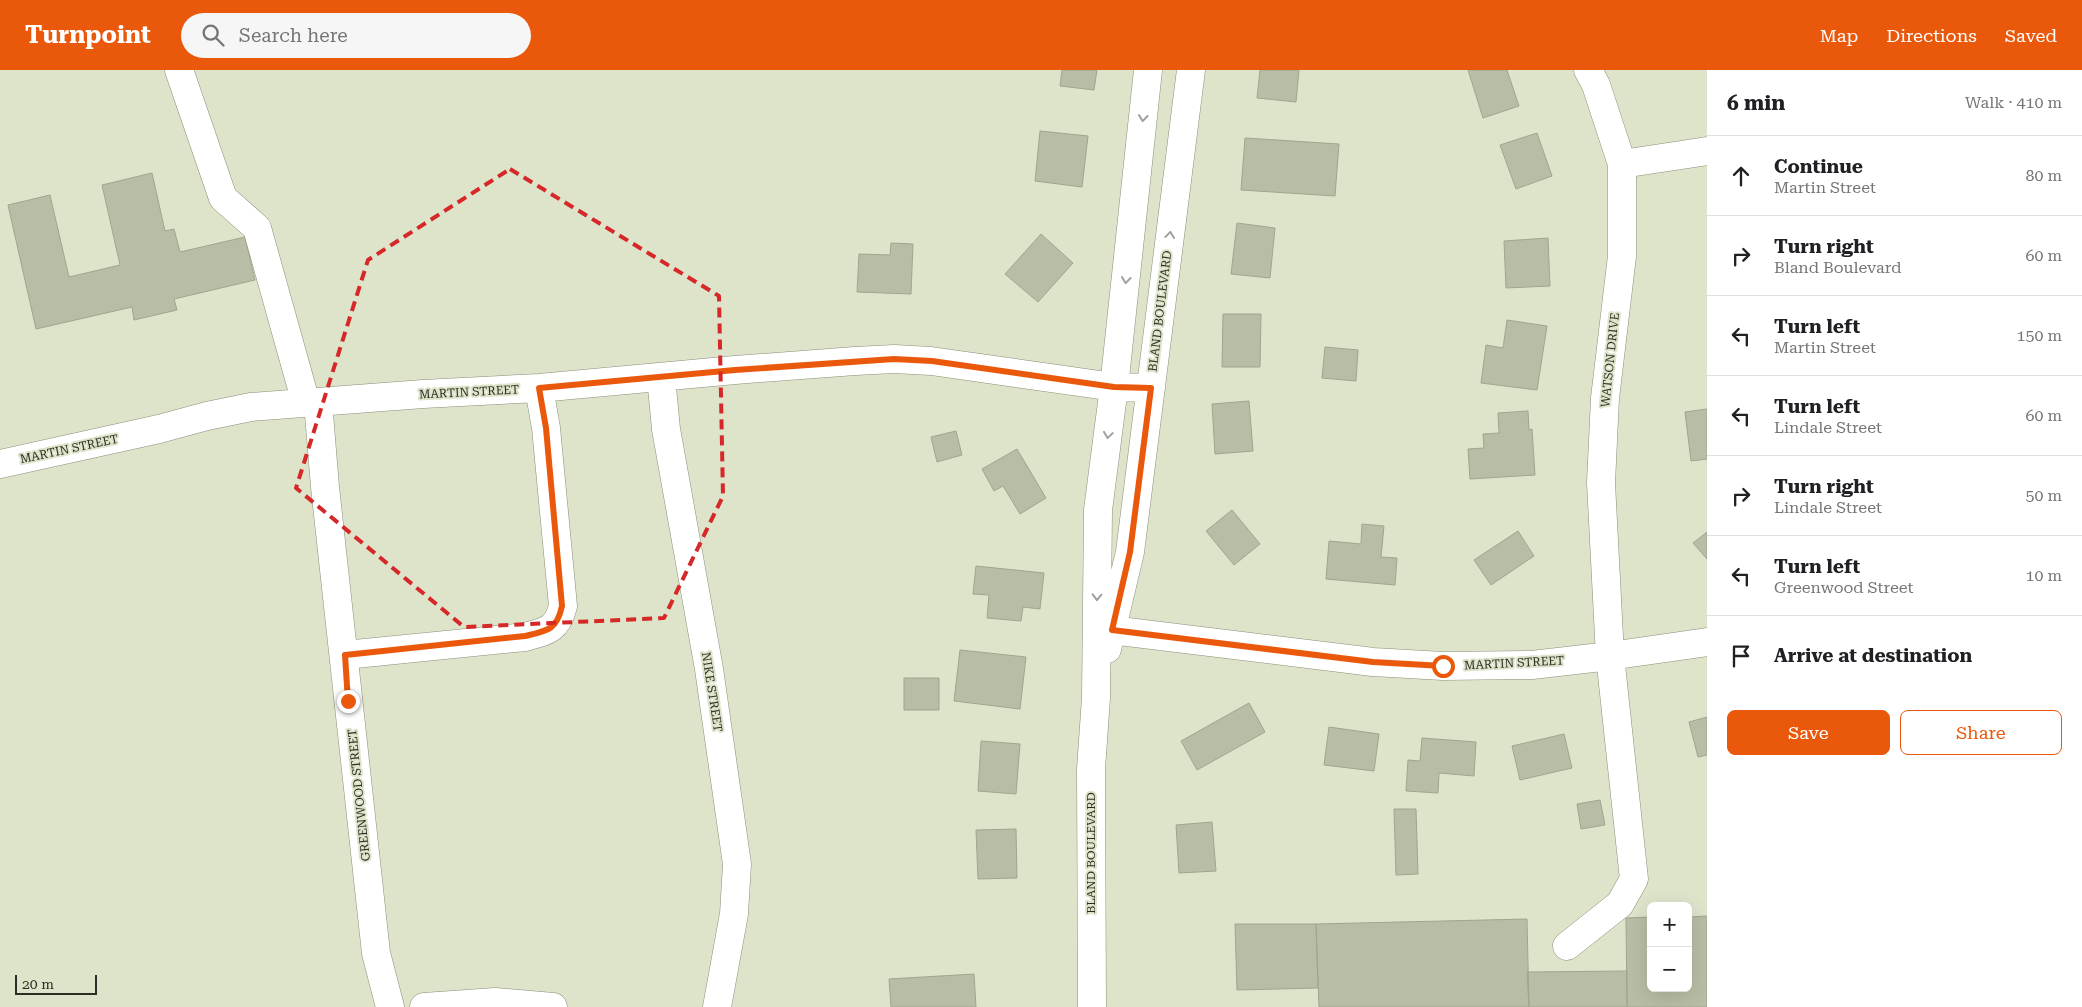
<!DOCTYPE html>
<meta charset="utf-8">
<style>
:root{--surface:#fff;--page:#f6f6f6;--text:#202124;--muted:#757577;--line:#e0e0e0;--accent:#ea580c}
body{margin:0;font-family:"Roboto Serif",serif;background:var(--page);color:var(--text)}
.controls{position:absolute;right:15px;bottom:15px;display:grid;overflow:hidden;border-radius:8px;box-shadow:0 5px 20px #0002}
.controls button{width:45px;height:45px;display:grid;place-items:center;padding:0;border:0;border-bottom:1px solid var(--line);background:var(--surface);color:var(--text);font:25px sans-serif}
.scale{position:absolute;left:15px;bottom:12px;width:82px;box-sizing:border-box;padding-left:5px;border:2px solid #2b2e24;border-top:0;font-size:14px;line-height:18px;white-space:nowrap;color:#2b2e24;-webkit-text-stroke:4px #dde4ca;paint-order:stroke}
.stop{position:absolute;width:15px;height:15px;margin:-11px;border:4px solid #ea580c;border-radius:50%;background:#fff}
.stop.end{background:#ea580c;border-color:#fff;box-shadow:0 1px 5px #0008}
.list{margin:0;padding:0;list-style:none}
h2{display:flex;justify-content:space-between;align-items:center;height:65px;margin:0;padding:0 20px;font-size:21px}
h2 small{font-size:16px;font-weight:400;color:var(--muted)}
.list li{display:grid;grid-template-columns:32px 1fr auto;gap:15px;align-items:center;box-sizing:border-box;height:80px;padding:0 20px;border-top:1px solid var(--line)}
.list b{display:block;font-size:19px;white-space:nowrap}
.list p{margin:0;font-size:16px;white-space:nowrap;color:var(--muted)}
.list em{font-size:16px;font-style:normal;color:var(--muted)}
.actions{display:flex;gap:10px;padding:15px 20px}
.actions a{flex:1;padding:11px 0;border:1px solid var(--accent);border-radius:8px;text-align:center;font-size:18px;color:var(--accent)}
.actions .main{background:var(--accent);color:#fff}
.icon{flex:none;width:28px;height:28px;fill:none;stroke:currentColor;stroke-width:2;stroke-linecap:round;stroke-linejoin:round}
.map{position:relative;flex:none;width:1707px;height:937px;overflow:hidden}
header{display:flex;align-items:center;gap:30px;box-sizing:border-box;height:70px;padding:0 25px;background:var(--accent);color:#fff}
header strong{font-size:24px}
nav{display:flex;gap:28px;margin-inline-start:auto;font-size:18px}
.search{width:350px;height:45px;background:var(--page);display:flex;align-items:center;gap:12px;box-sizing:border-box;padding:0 18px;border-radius:28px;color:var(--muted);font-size:19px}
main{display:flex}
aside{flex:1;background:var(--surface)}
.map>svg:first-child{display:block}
.building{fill:#b8bea5;stroke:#a0a68e}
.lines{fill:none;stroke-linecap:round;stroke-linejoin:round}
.minor-casing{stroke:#898f77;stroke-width:29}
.minor{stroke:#fff;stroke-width:28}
.oneway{stroke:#a0a19c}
.route{stroke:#ea580c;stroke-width:6}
.marked{fill:none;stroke:#d62828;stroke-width:4;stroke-dasharray:10 6;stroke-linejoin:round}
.labels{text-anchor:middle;stroke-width:4;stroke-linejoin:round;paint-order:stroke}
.street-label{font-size:12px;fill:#2b2e24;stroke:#dde4ca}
</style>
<header>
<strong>Turnpoint</strong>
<div class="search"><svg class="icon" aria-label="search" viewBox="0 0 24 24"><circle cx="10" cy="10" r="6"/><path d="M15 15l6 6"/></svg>Search here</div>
<nav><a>Map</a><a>Directions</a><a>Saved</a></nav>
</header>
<main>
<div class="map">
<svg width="1707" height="937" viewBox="0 0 1707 937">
<rect width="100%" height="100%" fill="#dde4ca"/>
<path class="building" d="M1062,0H1097L1094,20L1060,16Z
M1260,0H1299L1296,32L1257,28Z
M1468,0H1507L1519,36L1483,48Z
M1040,61L1088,66L1082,117L1035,111Z
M1537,63L1552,106L1516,119L1500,75Z
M1245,68L1339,74L1335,126L1241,120Z
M152,103L165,161L174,159L180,182L245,167L255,210L174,229L177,240L134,250L132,237L36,259L8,135L50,125L69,207L120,195L102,115Z
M1237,153L1275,158L1270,208L1231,204Z
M1041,164L1073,193L1038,232L1005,204Z
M1548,168L1550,216L1506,218L1504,171Z
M891,173L913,174L911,224L857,222L859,184L890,185Z
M1223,244H1261L1260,297H1222Z
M1507,250L1547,256L1537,320L1481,313L1486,275L1503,278Z
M1325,277L1358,280L1356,311L1322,308Z
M1249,331L1253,381L1215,384L1212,334Z
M1707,339V389L1691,391L1685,342Z
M1528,341L1529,360L1532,359L1535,405L1470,409L1468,379L1484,378L1483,364L1499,363L1498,343Z
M956,361L962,385L937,392L931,367Z
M1017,379L1046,428L1020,444L1003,416L994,421L982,399Z
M1232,440L1260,474L1234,495L1206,461Z
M1362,454L1384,456L1381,487L1397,488L1395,515L1326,509L1329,471L1361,474Z
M1518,461L1534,486L1491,515L1474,490Z
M1707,462V489L1693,473Z
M976,496L1044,503L1040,539L1023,537L1021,551L987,548L989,525L973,524Z
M960,580L1026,587L1020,639L954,631Z
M904,608H939V640H904Z
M1249,633L1265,662L1197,700L1181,671Z
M1707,647V685L1698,687L1689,652Z
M1329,657L1379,664L1374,701L1324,695Z
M1564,664L1572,698L1520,710L1512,676Z
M1422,668L1476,672L1474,706L1439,703L1438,723L1406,721L1408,690L1420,691Z
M981,671L1020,674L1016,724L978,721Z
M1600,730L1605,755L1581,759L1577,734Z
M1394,739H1416L1418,804L1396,805Z
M1212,752L1216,801L1179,803L1176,755Z
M1016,759L1017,808L978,809L976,760Z
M1707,846V937H1627L1626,848L1651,847V918H1688V847Z
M1527,849L1529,937H1319L1316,854Z
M1235,854H1316L1318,918L1237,920Z
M1627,901V937H1529L1527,902Z
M974,904L976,937H891L889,909Z"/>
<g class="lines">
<g class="minor-casing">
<path id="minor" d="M179,0L223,128L257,158L306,333
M1622,94L1707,81
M661,307L666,359L709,599L737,794L734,844L717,937
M318,332L325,417L376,883L390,937
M0,394L159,359L207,346L251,337L423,324L539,318L735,300L855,291L894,289L931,291L1114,317L1151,318
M1111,560L1373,592L1443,596L1532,595L1610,586L1707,572
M1107,579L1130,482L1191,0
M345,585L525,567C547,561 557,560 563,536L546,358L539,318
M1567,876L1620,834L1634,809L1610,586L1601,413L1605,328L1622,186V94L1596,15L1588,0
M424,937L495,932L553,937
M1092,937L1091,699L1096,628L1098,440L1114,317L1148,0"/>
</g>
<use href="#minor" class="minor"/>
</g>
<defs><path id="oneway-chevron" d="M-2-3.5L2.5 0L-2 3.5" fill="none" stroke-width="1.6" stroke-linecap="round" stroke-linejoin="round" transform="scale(1.25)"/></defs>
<g class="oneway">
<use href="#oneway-chevron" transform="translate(1143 48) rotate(96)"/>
<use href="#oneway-chevron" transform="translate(1170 165) rotate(-83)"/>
<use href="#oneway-chevron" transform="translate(1126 210) rotate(96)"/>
<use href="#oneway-chevron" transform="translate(1108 365) rotate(98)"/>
<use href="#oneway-chevron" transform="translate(1097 527) rotate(91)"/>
</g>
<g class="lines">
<path class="route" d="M348,631L345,585L525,566C547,561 557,560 562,536L546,358L539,318L735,300L894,289L932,291L1114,317L1151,318L1130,482L1112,560L1373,592L1443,596"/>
</g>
<path class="marked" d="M510,99L719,226L723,426L664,548L464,557L296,418L368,190Z"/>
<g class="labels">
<g class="street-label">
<text transform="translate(1160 241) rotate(-83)" y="4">BLAND BOULEVARD</text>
<text transform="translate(1610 290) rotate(-84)" y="4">WATSON DRIVE</text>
<text transform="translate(469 322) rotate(-3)" y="4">MARTIN STREET</text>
<text transform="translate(69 379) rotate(-12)" y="4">MARTIN STREET</text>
<text transform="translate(1514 593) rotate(-3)" y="4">MARTIN STREET</text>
<text transform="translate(712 622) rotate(81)" y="4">NIKE STREET</text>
<text transform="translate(359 725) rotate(-96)" y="4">GREENWOOD STREET</text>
<text transform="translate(1091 783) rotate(-90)" y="4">BLAND BOULEVARD</text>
</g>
</g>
</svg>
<div class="controls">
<button>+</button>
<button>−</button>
</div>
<div class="scale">20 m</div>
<div class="stop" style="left:1443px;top:596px"></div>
<div class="stop end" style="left:348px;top:631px"></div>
</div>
<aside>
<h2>6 min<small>Walk · 410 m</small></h2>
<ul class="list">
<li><svg class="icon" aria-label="ahead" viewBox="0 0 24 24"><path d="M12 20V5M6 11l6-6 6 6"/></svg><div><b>Continue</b><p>Martin Street</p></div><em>80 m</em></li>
<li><svg class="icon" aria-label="right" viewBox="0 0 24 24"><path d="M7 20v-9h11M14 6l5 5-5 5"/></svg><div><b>Turn right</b><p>Bland Boulevard</p></div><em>60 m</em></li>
<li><svg class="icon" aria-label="left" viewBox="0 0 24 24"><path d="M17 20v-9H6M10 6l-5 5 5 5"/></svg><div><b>Turn left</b><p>Martin Street</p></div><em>150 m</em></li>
<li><svg class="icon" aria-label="left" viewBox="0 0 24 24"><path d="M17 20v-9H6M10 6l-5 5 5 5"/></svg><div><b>Turn left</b><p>Lindale Street</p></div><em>60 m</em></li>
<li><svg class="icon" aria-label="right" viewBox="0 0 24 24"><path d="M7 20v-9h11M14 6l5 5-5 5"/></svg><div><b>Turn right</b><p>Lindale Street</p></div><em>50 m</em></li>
<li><svg class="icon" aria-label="left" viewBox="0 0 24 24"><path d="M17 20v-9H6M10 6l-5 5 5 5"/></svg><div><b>Turn left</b><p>Greenwood Street</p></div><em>10 m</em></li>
<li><svg class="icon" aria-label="arrive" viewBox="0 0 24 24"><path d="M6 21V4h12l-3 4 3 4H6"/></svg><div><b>Arrive at destination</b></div></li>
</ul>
<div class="actions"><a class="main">Save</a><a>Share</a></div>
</aside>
</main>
